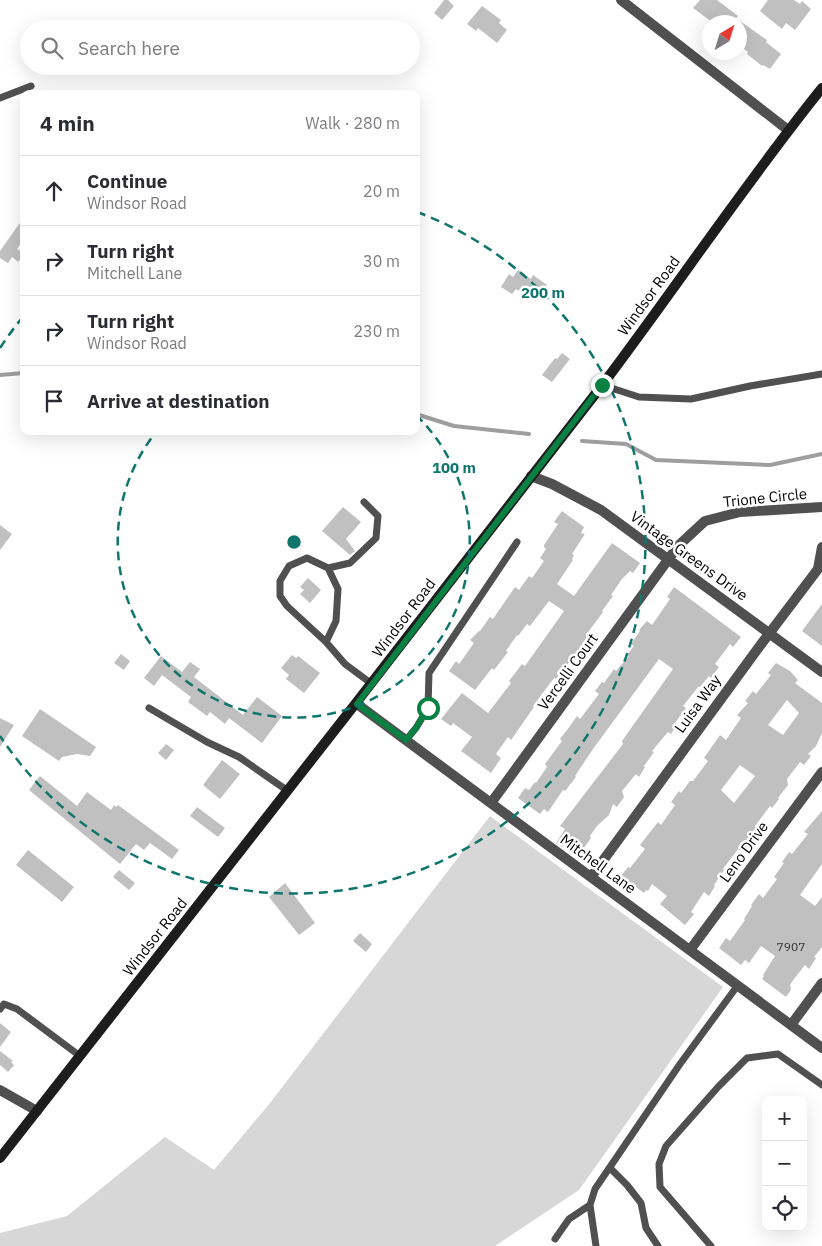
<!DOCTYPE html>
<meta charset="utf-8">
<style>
:root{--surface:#fff;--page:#f2f2f3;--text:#2b2b33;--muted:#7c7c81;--line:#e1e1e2}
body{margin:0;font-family:"IBM Plex Sans",sans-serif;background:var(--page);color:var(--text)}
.controls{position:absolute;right:15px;bottom:15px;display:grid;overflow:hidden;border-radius:10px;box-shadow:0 5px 20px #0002}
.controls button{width:45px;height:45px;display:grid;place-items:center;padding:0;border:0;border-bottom:1px solid var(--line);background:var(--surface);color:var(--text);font:25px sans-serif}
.compass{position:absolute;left:702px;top:15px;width:45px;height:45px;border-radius:50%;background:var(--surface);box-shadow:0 5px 20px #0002;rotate:38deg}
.stop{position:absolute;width:15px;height:15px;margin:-11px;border:4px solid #0b8043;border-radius:50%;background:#fff}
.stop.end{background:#0b8043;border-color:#fff;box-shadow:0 1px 5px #0008}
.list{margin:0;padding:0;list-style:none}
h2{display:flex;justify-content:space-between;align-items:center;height:65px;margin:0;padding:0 20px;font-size:21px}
h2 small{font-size:16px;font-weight:400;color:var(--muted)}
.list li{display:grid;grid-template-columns:32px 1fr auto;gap:15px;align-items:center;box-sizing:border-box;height:70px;padding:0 20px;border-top:1px solid var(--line)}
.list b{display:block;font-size:19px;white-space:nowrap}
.list p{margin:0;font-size:16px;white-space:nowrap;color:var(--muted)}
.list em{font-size:16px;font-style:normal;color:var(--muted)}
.icon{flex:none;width:28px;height:28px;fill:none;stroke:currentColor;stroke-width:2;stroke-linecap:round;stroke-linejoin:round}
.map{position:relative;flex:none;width:822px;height:1246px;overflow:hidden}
.search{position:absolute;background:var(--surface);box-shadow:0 5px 20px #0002;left:20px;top:20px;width:400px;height:55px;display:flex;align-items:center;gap:12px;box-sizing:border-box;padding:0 18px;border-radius:28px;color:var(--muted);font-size:19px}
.panel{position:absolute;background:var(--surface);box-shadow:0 5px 20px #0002;left:20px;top:90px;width:400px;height:345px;border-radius:10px}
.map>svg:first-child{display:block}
.green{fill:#d7d7d7}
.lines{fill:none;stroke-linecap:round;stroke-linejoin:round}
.stream{stroke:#9e9e9e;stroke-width:4}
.building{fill:#c0c0c0;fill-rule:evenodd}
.lane{stroke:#505050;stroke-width:7}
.street{stroke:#505050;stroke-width:10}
.secondary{stroke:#1d1d1d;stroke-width:10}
.route{stroke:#0b8043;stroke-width:6}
.ring{fill:none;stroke:#0f766e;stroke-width:2.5;stroke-dasharray:9 6}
.labels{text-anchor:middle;stroke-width:5;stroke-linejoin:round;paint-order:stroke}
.number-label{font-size:12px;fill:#303030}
.street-label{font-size:15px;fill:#000;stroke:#fff}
.centre{fill:#0f766e;stroke:#fff;stroke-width:2.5}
.ring-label{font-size:15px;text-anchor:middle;font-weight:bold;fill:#0f766e;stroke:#fff;stroke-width:5;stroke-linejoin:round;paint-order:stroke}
</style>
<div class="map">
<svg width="822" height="1246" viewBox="0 0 822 1246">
<rect width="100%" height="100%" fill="#fff"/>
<path class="green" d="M490,816L723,987L579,1190L495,1246H0V1233L67,1216L165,1137L214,1170L270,1103Z"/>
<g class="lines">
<path class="stream" d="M0,375L24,373
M416,414L454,426L529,434
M582,441L626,444L656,460L770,465L822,454"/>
</g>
<path class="building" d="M444,0H448L454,6L442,20L434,13Z
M700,0H717L738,16L733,22H712L693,8Z
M768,0H794L800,4L802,1L811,9L795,30L786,23L782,29L760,11Z
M482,6L501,20L499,23L507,30L497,43L478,28L476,31L467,24Z
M740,21L767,40L766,42L781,54L770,69L763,65L762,66L747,54L748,52L740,46L743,42L740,39Z
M24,217V239L17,249L24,253L18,262L12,257L8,263L0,258V251Z
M518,270L531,279L533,275L547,285L536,301L516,289L512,294L501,287L509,274L513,277Z
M562,353L570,359L552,382L542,375L555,358L557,359Z
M343,507L361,522L346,539L355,551L350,555L322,531Z
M562,511L584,527L581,533L585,534L572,554L574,555L572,559L573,560L557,584L574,596L612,543L640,563L633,573L630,571L622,579L611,595L613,596L602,611L603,612L586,635L589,637L556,679L554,678L533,706L534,707L511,740L508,737L496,754L501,758L491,773L461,751L472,737L453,723L451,726L441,719L462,693L488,713L511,683L509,681L522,664L525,666L564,611L549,601L530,626L527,624L518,636L517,635L506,651L508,652L494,670L492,668L475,690L449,671L456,661L459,664L474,643L470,640L479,631H480L490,617L493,619L515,587L519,590L529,576L532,578L544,561L540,558L546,549L544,547V545L558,524L554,522Z
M0,525L12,534L0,550Z
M308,578L321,590L310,603L300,594L304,590L300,587Z
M674,587L741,637L733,647L730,644L715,664L719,667L711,678L709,676L700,687L699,686L683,706L686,708L675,723L677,724L671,734L668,732L652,751L654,752L644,766L645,767L639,777L636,774L622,791L624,797L617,807L613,804L609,815L597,826L590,836L591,838L583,849L569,838L562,847L556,843L565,829L560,826L623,744L622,741L673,669L659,659L593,749L575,776L576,777L565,791L563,790L548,812L544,809L540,814L518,798L525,788L529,790L535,782L536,783L547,767L545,764L562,741L560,739L570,726L577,716L580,719L599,694L595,691L602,682L604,683L614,669L616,671L629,656L627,655L634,646L631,644L640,631L639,630L647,621L652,625L670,599L667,597Z
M822,604V646L802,631Z
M121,654L130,661L124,670L114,663Z
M292,655L296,658L298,656L320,673L304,693L286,679L289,675L281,668Z
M161,656L182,672L190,662L200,669L194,677L243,715L257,697L282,716L262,743L229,718L225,724L210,712L207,716L188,702L191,697L162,675L154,686L144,678Z
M776,663L790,671L798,680L795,683L822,703V733L816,746L808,754L811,756L804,765L800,762L787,779L788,785L778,798L779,799L772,808L770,806L755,826L756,828L746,841L748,842L741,851L738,849L723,869L724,870L714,885L715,886L709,896L704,892L691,912L694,914L685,925L660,904L667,896L652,884L648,891L646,890L644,893L621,876L628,867L630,868L645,849L640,845L658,822L661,825L675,805L671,802L679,791L681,793L690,781H693L708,761L704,758L713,745L720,735L726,740L741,718L737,715L748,703L745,701L753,691L756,694L771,675L768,673ZM787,700L799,713L783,735L768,725ZM740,765L755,776L734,803L721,790Z
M40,709L96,747L90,756L77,754L62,757L59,761L22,736Z
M0,718L14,725L0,747Z
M166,744L174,750L166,760L158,753Z
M222,760L240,774L220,799L203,785Z
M40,776L77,806L87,792L111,810L114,805L116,807L118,805L179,850L172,859L150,843L144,850L136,844L120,864L29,790Z
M197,807L225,828L218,837L190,816Z
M822,811V864L800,895L815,906L822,897V947L814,957L816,958L809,969L805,965L794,979L790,985L791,990L786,997L762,979L764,976L763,975L775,956L761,946L749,963L745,960L741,965L719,948L726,938L730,941L745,920L744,919L752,906L751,905L759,894L763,898L777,879L774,877L784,863L782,862L789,852L792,854L808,834L804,832Z
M28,850L74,887L62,902L16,865Z
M119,870L135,883L129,890L113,877Z
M285,883L315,923L299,935L269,897Z
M360,933L372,944L366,952L353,941Z
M0,1023L11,1032L0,1047Z
M0,1051L13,1061L11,1062L14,1065L8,1072L0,1065Z"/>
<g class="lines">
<path class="lane" d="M0,98L31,86
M602,385L639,397L691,399L750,386L822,374
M364,502L378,516L376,538L350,563L328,568L307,558L289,566L280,581V596L287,606L326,642L345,664L372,684
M326,642L336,621L338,589L328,568
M149,708L207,742L239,757L288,791
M406,740L416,728L428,708L429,673L517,542
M0,1009L4,1004L17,1009L80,1056
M610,1168L627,1185L641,1203L646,1228L658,1246
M555,1239L569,1219L590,1205
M596,1246L590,1205L595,1189L680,1064L738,985
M711,1246L660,1187L659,1164L666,1146L718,1087L747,1058L778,1054L822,1085"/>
<path class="street" d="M621,0L788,130
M531,476L552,484L601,510L822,672
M357,704L822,1048
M491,803L678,546L705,521L740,512L822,507
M591,877L759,647L818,569L822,547
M690,950L822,772
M791,1025L822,983
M0,1090L37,1111"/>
<path class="secondary" d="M0,1158C200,902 402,646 600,388C675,289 744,185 822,88"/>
</g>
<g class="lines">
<path class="route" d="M428,708L416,728L406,740L357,704L602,385"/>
</g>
<g class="ring">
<path d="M416 415A176 176 0 1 1 156 432"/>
<path d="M0 348A352 352 0 0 1 22 318M417 212A352 352 0 1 1 0 736"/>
</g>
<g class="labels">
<g class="number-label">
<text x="791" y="951">7907</text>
</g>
<g class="street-label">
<text transform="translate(649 296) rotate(-54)" y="5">Windsor Road</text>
<text transform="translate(765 498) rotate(-6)" y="5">Trione Circle</text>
<text transform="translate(689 556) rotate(36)" y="5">Vintage Greens Drive</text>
<text transform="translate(404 618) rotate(-53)" y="5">Windsor Road</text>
<text transform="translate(568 672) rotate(-54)" y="5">Vercelli Court</text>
<text transform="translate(698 704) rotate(-54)" y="5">Luisa Way</text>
<text transform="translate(744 852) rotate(-54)" y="5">Leno Drive</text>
<text transform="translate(598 864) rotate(36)" y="5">Mitchell Lane</text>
<text transform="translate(155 937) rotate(-52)" y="5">Windsor Road</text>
</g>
</g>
<circle cx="294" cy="542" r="8" class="centre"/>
<g class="ring-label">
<text x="543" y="298">200 m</text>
<text x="454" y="473">100 m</text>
</g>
</svg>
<div class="controls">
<button>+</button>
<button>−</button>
<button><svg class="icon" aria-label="locate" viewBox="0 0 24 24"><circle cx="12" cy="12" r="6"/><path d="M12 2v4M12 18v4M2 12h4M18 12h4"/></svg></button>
</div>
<svg class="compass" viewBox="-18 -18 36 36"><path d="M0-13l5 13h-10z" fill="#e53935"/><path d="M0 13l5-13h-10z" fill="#7c7c81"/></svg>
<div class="stop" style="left:428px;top:708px"></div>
<div class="stop end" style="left:602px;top:385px"></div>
<div class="search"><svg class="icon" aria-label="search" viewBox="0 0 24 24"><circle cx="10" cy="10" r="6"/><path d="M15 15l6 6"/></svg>Search here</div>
<section class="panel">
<h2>4 min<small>Walk · 280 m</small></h2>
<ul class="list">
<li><svg class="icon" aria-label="ahead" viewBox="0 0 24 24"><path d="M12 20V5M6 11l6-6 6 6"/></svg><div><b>Continue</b><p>Windsor Road</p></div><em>20 m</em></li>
<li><svg class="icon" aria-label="right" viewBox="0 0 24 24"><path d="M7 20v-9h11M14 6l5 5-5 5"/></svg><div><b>Turn right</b><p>Mitchell Lane</p></div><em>30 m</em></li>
<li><svg class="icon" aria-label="right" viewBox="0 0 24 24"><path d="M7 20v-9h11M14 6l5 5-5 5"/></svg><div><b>Turn right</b><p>Windsor Road</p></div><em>230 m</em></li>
<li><svg class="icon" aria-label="arrive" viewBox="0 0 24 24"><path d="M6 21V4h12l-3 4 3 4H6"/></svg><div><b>Arrive at destination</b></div></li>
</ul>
</section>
</div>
